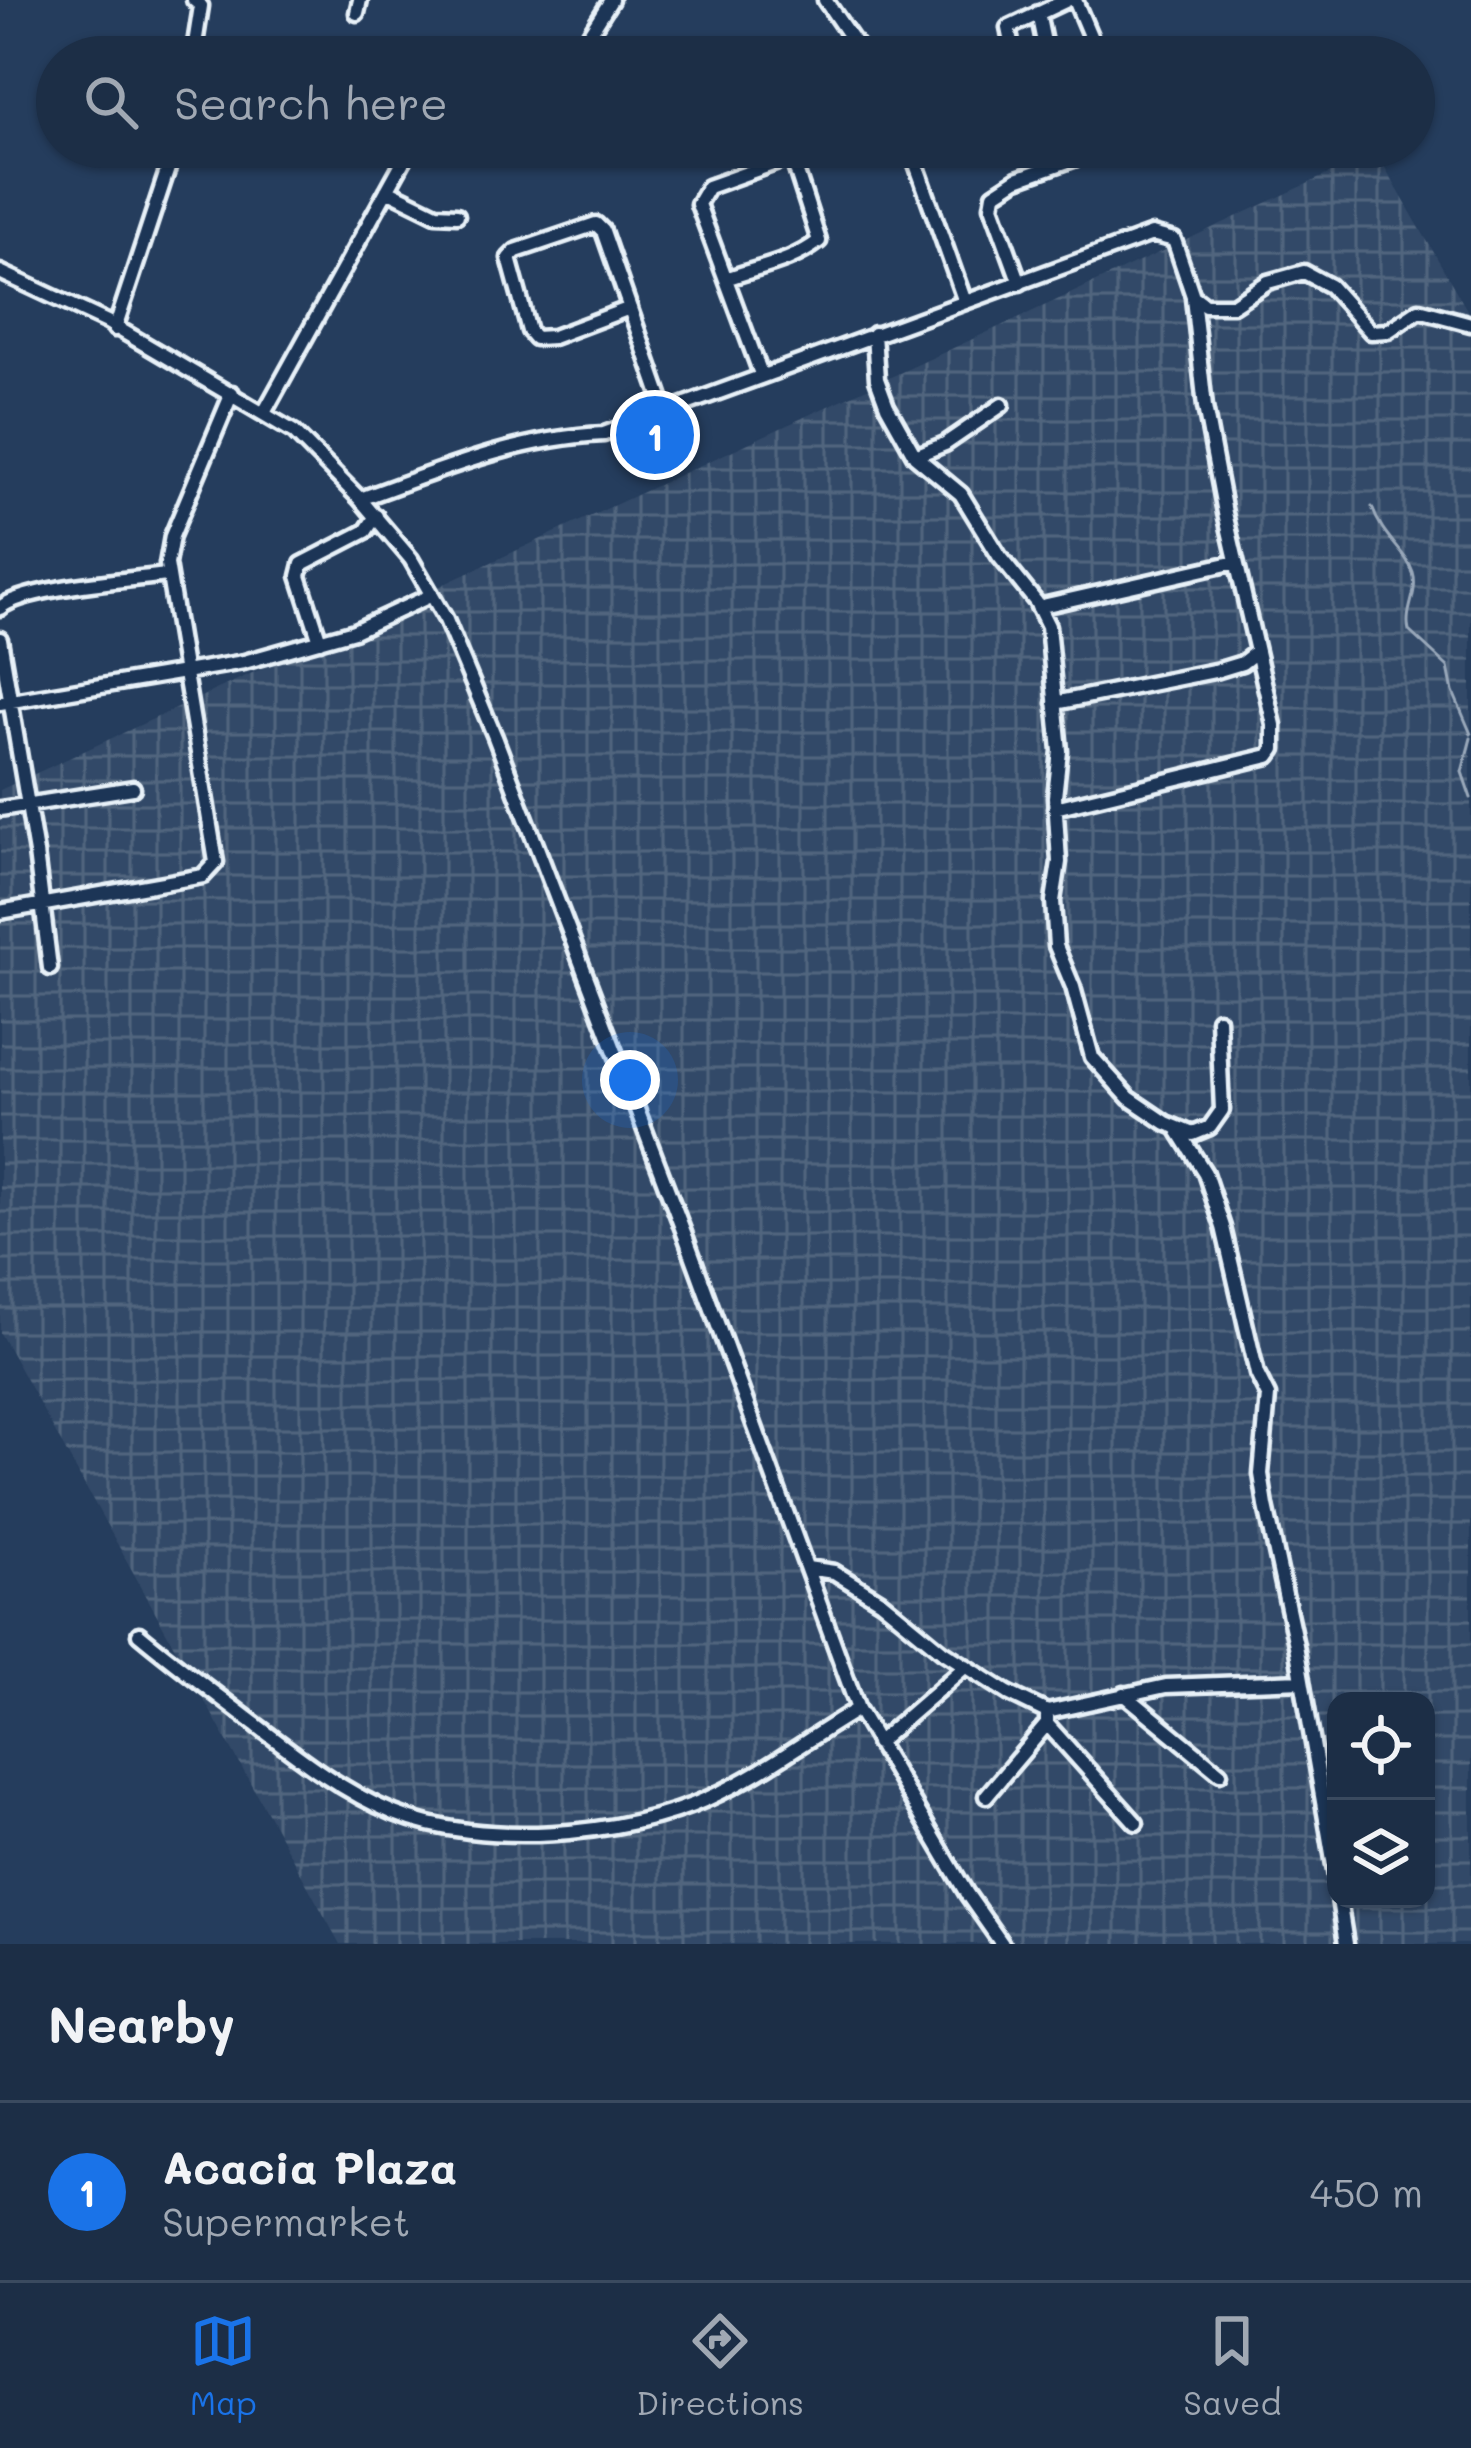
<!DOCTYPE html>
<style>
:root{--surface:#1c2e46;--page:#25364d;--text:#f1f3f6;--muted:#a0a8b3;--line:#3a4a5f;--accent:#1a73e8}
body{margin:0;font-family:Mali,sans-serif;background:var(--page);color:var(--text)}
.controls{position:absolute;right:36px;bottom:36px;display:grid;overflow:hidden;border-radius:24px;box-shadow:0 3px 9px #0004}
.controls button{width:108px;height:108px;display:grid;place-items:center;padding:0;border:0;border-bottom:3px solid var(--line);background:var(--surface);color:var(--text);font:60px sans-serif}
.you{position:absolute;left:630px;top:1080px;width:42px;height:42px;margin:-30px;border:9px solid #fff;border-radius:50%;background:#1a73e8;box-shadow:0 0 0 18px #1a73e833}
.badge{display:grid;place-items:center;width:78px;height:78px;border-radius:50%;background:var(--accent);color:#fff;font-size:39px;font-weight:700}
.pin{position:absolute;translate:-50% -50%;border:6px solid #fff;box-shadow:0 3px 12px #0006}
.list{margin:0;padding:0;list-style:none}
h2{display:flex;justify-content:space-between;align-items:center;height:156px;margin:0;padding:0 48px;font-size:51px}
h2 small{font-size:39px;font-weight:400;color:var(--muted)}
.list li{display:grid;grid-template-columns:78px 1fr auto;gap:36px;align-items:center;box-sizing:border-box;height:180px;padding:0 48px;border-top:3px solid var(--line)}
.list b{display:block;font-size:45px;white-space:nowrap}
.list p{margin:0;font-size:39px;white-space:nowrap;color:var(--muted)}
.list em{font-size:39px;font-style:normal;color:var(--muted)}
.icon{flex:none;width:66px;height:66px;fill:none;stroke:currentColor;stroke-width:2;stroke-linecap:round;stroke-linejoin:round}
.map{position:relative;flex:none;width:1471px;height:1944px;overflow:hidden}
.search{position:absolute;background:var(--surface);box-shadow:0 3px 9px #0004;left:36px;right:36px;top:36px;height:132px;display:flex;align-items:center;gap:30px;box-sizing:border-box;padding:0 42px;border-radius:66px;color:var(--muted);font-size:45px}
.sheet{height:336px;background:var(--surface)}
nav{display:flex;justify-content:space-around;align-items:center;box-sizing:border-box;height:168px;border-top:3px solid var(--line);background:var(--surface);font-size:33px;color:var(--muted)}
nav a{display:grid;justify-items:center;gap:6px}
nav .on{color:var(--accent)}
.map>svg:first-child{display:block}
.industrial{fill:url(#industrial-grid);fill-rule:evenodd}
.lines{fill:none;stroke-linecap:round;stroke-linejoin:round}
.stream{stroke:#99a8ba;stroke-width:3}
.minor-casing{stroke:#e8f1f8;stroke-width:21}
.minor{stroke:#1d3557;stroke-width:12}
</style>
<div class="map">
<svg width="1471" height="1944" viewBox="0 0 1471 1944">
<defs>
<pattern id="industrial-grid" width="8" height="8" patternUnits="userSpaceOnUse" patternTransform="scale(3)"><rect width="8" height="8" fill="#334a68"/><path d="M0 4h8M4 0v8" fill="none" stroke="#51657e"/></pattern>
</defs>
<rect width="100%" height="100%" fill="#253d5d"/>
<filter id="ink" filterUnits="userSpaceOnUse"><feTurbulence type="fractalNoise" baseFrequency=".00833" numOctaves="2"/><feDisplacementMap in="SourceGraphic" scale="24" xChannelSelector="R" yChannelSelector="G"/><feConvolveMatrix kernelMatrix="1 2 1 2 8 2 1 2 1" color-interpolation-filters="sRGB"/></filter>
<g filter="url(#ink)">
<path class="industrial" d="M1376,152L1471,317V1944H340L0,1333V790ZM1336,1701H1426V1899H1336Z"/>
<g class="lines">
<path class="stream" d="M1372,507C1382,537 1406,551 1413,573C1419,593 1404,610 1409,631L1448,667L1453,692L1471,734
M1471,738L1462,772L1471,798"/>
<g class="minor-casing">
<path id="minor" d="M825,0L864,57
M1075,0L1099,57
M357,13L360,0
M1038,13L1047,57
M193,57L201,6L194,0
M575,57L611,0
M1014,57L1008,28L1067,0
M910,147L965,302
M387,190L436,214L457,215
M0,272L107,322L294,432L360,499L411,559L446,620L495,737L686,1238L858,1709L967,1894L1002,1944
M726,279C759,267 791,263 819,241L792,157L708,187L698,204L761,374
M1020,283L992,206L994,194L1017,179L1107,147
M630,308L553,337L535,338L529,331L509,258L516,251L596,224L603,231L666,412
M115,329L175,147
M874,334L877,379L887,406L915,456L961,494L999,556L1036,602L1048,626L1060,751L1055,797L1059,862L1053,901L1056,946L1073,987L1092,1057L1129,1098L1166,1123L1193,1134L1210,1127L1222,1110L1218,1019
M265,411L411,147
M915,456L945,444L1002,405
M360,499C441,470 517,438 604,434L1152,234L1174,240L1193,296L1205,305H1233L1268,282L1304,272L1330,286L1371,332L1388,331L1419,310L1471,324
M1038,607L1236,562
M0,608C24,587 131,580 167,575
M0,639L36,853L50,968
M320,641L299,576L302,564L366,531L376,516
M0,703L244,662L354,631L432,595
M1055,703L1219,670L1242,663L1256,652
M1055,808L1269,756L1274,749V725L1225,513L1205,407L1193,298
M0,809L133,788
M0,912L203,876L216,862L167,564L172,536L232,393
M1178,1130L1205,1173L1223,1227L1257,1374L1268,1396L1261,1474L1266,1506L1296,1645L1336,1877
M807,1568L834,1572L881,1601L942,1651L1008,1693L1047,1712L1166,1686L1302,1681
M139,1634C176,1665 216,1694 255,1724C298,1757 343,1792 394,1813C480,1848 625,1837 709,1798C764,1773 807,1739 858,1709
M1124,1694L1220,1773
M1047,1724L1136,1823
M877,1743L966,1666
M986,1796L1047,1724V1717
M1339,1899L1346,1944"/>
</g>
<use href="#minor" class="minor"/>
</g>
</g>
</svg>
<div class="controls">
<button><svg class="icon" aria-label="locate" viewBox="0 0 24 24"><circle cx="12" cy="12" r="6"/><path d="M12 2v4M12 18v4M2 12h4M18 12h4"/></svg></button>
<button><svg class="icon" aria-label="layers" viewBox="0 0 24 24"><path d="M12 4l9 5-9 5-9-5zM3 14l9 5 9-5"/></svg></button>
</div>
<div class="you"></div>
<div class="pin badge" style="left:655px;top:435px">1</div>
<div class="search"><svg class="icon" aria-label="search" viewBox="0 0 24 24"><circle cx="10" cy="10" r="6"/><path d="M15 15l6 6"/></svg>Search here</div>
</div>
<section class="sheet">
<h2>Nearby<small></small></h2>
<ul class="list">
<li><span class="badge">1</span><div><b>Acacia Plaza</b><p>Supermarket</p></div><em>450 m</em></li>
</ul>
</section>
<nav>
<a class="on"><svg class="icon" aria-label="map" viewBox="0 0 24 24"><path d="M3 6l6-2 6 2 6-2v14l-6 2-6-2-6 2zM9 4v14M15 6v14"/></svg>Map</a>
<a><svg class="icon" aria-label="directions" viewBox="0 0 24 24"><path d="M12 3l9 9-9 9-9-9zM9 14v-3h6M13 9l2 2-2 2"/></svg>Directions</a>
<a><svg class="icon" aria-label="saved" viewBox="0 0 24 24"><path d="M7 4h10v16l-5-4-5 4z"/></svg>Saved</a>
</nav>
